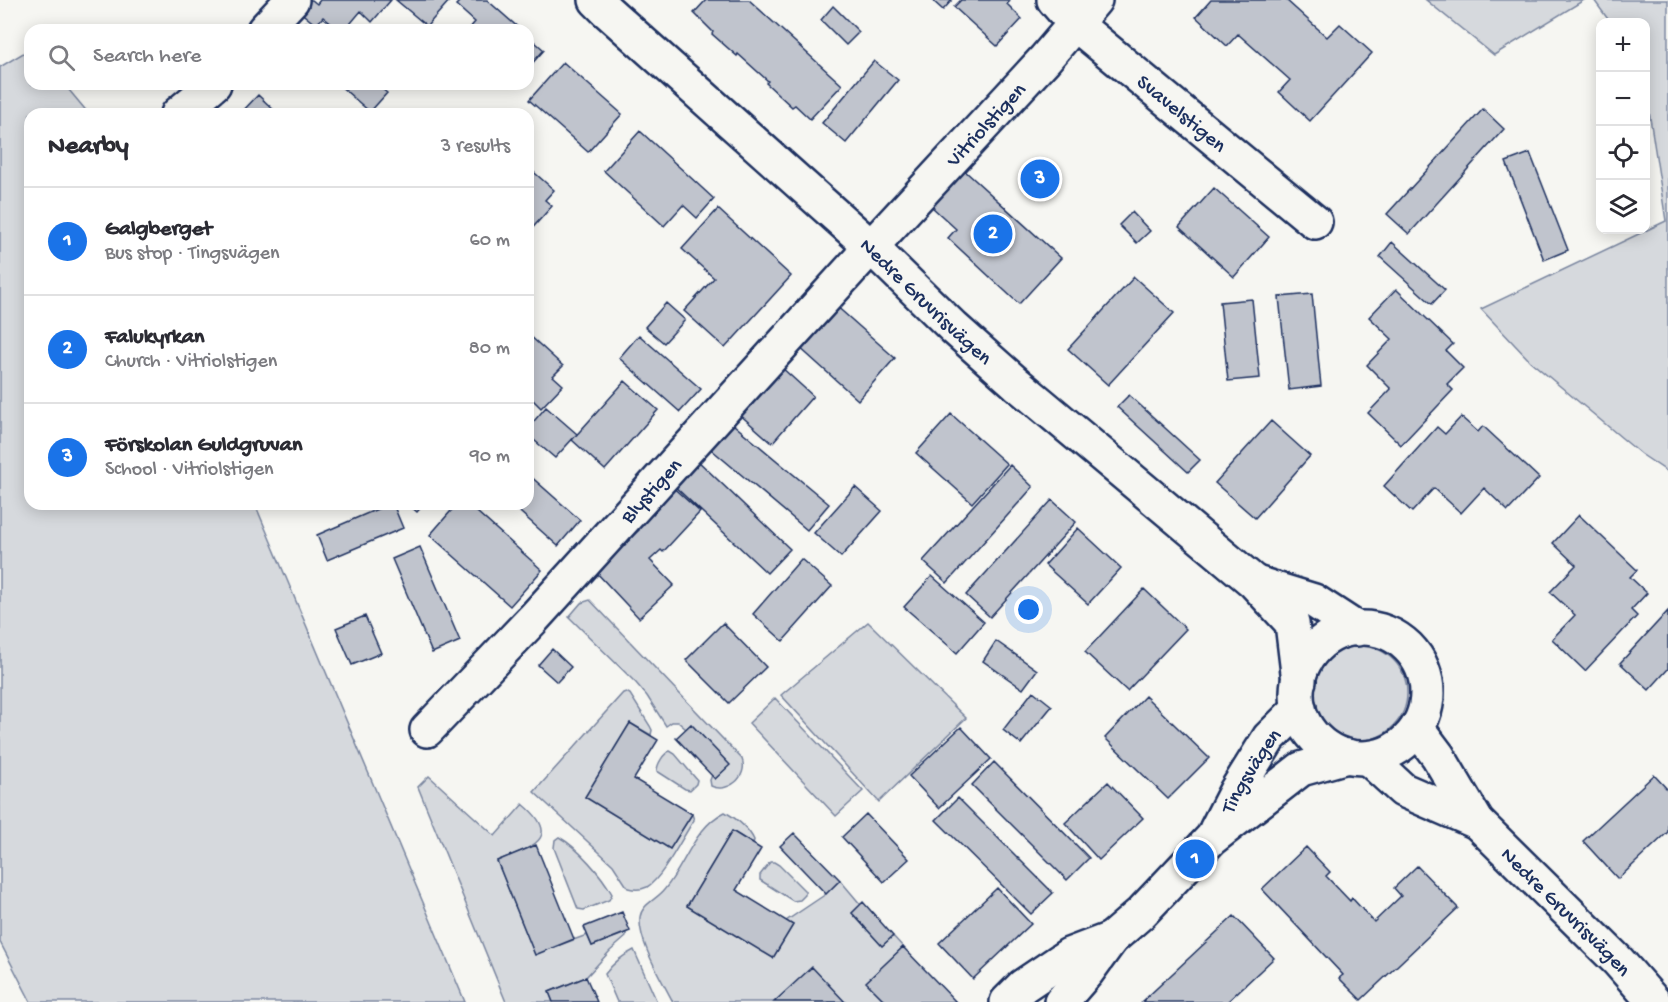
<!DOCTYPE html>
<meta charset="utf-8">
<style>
:root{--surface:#fff;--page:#f7f7f7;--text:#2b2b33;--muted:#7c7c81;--line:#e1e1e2;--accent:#1a73e8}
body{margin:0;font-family:"Gochi Hand",sans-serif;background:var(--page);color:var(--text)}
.controls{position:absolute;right:18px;top:18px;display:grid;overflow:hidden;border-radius:12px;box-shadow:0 3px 15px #0003}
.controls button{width:54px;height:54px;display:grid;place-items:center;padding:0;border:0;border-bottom:2px solid var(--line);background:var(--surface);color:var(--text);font:30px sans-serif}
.you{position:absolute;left:1029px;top:610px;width:21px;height:21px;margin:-15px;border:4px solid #fff;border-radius:50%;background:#1a73e8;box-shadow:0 0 0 9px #1a73e833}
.badge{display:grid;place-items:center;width:39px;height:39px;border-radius:50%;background:var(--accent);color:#fff;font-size:20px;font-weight:700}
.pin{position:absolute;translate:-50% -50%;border:3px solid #fff;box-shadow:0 2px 6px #0006}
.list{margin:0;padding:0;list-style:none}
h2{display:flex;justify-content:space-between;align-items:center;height:78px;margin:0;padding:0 24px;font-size:26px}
h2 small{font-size:20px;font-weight:400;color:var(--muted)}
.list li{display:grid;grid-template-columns:39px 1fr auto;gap:18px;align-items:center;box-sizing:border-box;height:108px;padding:0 24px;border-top:2px solid var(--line)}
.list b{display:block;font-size:22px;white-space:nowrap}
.list p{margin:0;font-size:20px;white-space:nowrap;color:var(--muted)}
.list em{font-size:20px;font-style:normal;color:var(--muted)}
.icon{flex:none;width:33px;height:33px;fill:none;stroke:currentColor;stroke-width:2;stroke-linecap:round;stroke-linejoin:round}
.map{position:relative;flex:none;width:1668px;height:1002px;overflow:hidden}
.search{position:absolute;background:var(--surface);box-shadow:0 3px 15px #0003;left:24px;top:24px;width:510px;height:66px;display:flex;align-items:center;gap:15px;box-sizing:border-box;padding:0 21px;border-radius:18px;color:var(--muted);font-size:22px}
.panel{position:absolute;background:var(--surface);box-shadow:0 3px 15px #0003;left:24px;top:108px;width:510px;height:402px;border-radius:18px}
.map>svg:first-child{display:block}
.green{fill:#d6d9dd;stroke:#78849e;stroke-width:1.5}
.building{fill:#c0c4cd;stroke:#1b2f5e;stroke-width:1.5}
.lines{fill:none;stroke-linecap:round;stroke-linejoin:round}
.street-casing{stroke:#1b2f5e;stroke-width:38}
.secondary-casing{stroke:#1b2f5e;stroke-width:38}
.street{stroke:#f6f6f2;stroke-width:33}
.secondary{stroke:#f6f6f2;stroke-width:33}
.labels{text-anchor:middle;stroke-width:5;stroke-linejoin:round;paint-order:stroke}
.street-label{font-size:21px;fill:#1b2f5e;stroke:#f6f6f2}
</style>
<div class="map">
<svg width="1668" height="1002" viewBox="0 0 1668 1002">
<rect width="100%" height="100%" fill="#f6f6f2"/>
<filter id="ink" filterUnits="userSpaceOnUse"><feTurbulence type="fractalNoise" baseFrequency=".0167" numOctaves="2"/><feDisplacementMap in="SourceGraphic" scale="12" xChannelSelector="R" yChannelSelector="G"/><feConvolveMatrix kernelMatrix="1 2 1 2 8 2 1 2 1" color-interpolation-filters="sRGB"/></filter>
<g filter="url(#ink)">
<path class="green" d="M1426,0H1584L1494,55Z
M1594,0H1668V472L1641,454L1530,361L1481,309L1666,221L1646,92V22H1610Z
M30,49V84H64L89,114H30V504H255L465,1002H31L0,942V67Z
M590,600L742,759C749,777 727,794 711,786L710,780L712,775L715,779L729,765L691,724L686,729L678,722H672L666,726L647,696L636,683L569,617L581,603Z
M868,622L966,718L879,802L781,695Z
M1313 693a47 47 0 1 1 94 0a47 47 0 1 1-94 0Z
M626,692L630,694L650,726L652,730L651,735L630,723L585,797L670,849L692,814L694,820C683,836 663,878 647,887C641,890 635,890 628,888L613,865L534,792L623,693Z
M775,698L863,791L836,816L749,723Z
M670,751L675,754L697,780L696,784L690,790L685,789L657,771C657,764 664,753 670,751Z
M429,776L495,836L523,804C566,840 528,848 497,861L535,954L587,935L592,946L626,933V937L610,951L586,977L549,992L553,1002H506L418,787Z
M725,812C737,819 748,827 754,840L753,844L732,831L687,906L773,958L793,925L786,921L826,894L840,880L861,905L852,913L882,946L893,936L903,947L867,982L886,1002H673C662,980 638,942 640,917C642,904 656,900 664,890C685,866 694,827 725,812Z
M559,837C577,847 602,875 612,894L609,900L584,910L578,909L554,848L555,840Z
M770,862H774L779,865L805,891V895L800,900L793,901L760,880V875Z
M634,950L657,1002H617L605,974C613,963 622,956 634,950Z"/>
<path class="building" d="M309,0H312L317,4L320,0H391L372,22L361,11L345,30H339L323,17L316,25L299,11Z
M396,0H450L427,26Z
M461,0H487L521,30H468L475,22L456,5Z
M706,0H749L842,85L810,119L795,105L792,107L766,83L768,81L738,54L737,56L712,34L713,32L694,13Z
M932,0H952L943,10Z
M961,0H1009L1010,1L1007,4L1022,19L997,46L954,7Z
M1211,0H1286L1327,37L1340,24L1372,53L1310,121L1279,92L1290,80L1238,34L1227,46L1196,17Z
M833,6L859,32L846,45L821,20Z
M306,22L315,30H299Z
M528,36L544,50L528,68Z
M874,61L898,80L846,143L822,123Z
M563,62L622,114L588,152L529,100Z
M338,84H376L387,93L370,112Z
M258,95L278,114H240Z
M1483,109L1504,129L1409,234L1387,214Z
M640,131L714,199L697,218L683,205L664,226L604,171Z
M1530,153L1568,250L1544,260L1506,162Z
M528,167L554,190L545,200L552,206L528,233Z
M965,171L1061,258L1019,304L948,238L956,229L932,207Z
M1214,188L1269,237L1234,277L1179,227Z
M718,209L791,276L725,348L684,311L714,278L682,249Z
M1132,212L1150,231L1137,243L1119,225Z
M1392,242L1445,290L1432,304L1380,257Z
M1134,277L1174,313L1108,385L1068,349Z
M1396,289L1453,344L1446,351L1463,368L1447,384L1453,390L1401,445L1368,413L1391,389L1367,365L1392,339L1369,317Z
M1312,294L1321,386L1289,390L1279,297Z
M1252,299L1260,378L1228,381L1220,302Z
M666,303L685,320L664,343L645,327Z
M834,304L895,358L858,400L798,346Z
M528,334L563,366L553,376L563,385L541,408L532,399L528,403Z
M639,335L701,389L680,412L619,358Z
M780,366L813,396L772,443L738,413Z
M625,381L658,410L605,470L572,440Z
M1129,395L1200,460L1188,472L1117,407Z
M546,407L577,434L555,458L528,435V428Z
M951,414L1007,464L972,503L916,453Z
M1461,417L1478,432L1483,426L1539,478L1508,511L1484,488L1461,513L1434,488L1412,512L1384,486L1437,427L1445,434Z
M728,420L829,504L807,530L706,445Z
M1271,421L1310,456L1255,518L1215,483Z
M695,458L790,549L767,573L671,483Z
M1010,465L1033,487L947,583L923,561Z
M528,474L580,520L558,546L511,504H528Z
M668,483L700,512L663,552L661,550L650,560L674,585L639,618L595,571L639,530L632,524Z
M855,487L882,511L841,557L814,533Z
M1052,500L1076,522L990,617L966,595Z
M389,504H393L403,528L327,560L317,535Z
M408,504H424L417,512Z
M457,504H468L542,570L510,606L430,535Z
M1579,515L1637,570L1630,577L1647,593L1631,610L1637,616L1585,671L1552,639L1575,615L1550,592L1576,565L1553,543Z
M1078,528L1121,568L1088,604L1045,565Z
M420,547L460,641L432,653L392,559Z
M801,559L832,586L783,641L753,614Z
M932,576L984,622L957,653L904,607Z
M1144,589L1186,629L1127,691L1085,652Z
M1668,611V669L1649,690L1620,663Z
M365,616L381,653L352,665L336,628Z
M723,623L766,667L729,703L686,660Z
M996,641L1037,670L1023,689L983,661Z
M552,649L571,667L557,682L538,665Z
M1033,691L1052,706L1021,744L1003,730Z
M1145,696L1209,758L1168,799L1105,738Z
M630,723L658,740L634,779L692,814L670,849L585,797Z
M691,724L730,765L715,779L676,738Z
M961,727L991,759L939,808L909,776Z
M994,762L1089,858L1067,880L972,785Z
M1654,775L1668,790V832L1618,879L1583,841Z
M1108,782L1143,818L1099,860L1065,823Z
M958,798L1053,893L1031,914L936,820Z
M866,814L909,859L884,882L842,837Z
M732,831L761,849L736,890L793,925L773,958L687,906Z
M794,833L840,880L826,894L780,846Z
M536,845L574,939L535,955L497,861Z
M1306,847L1330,872L1326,876L1350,901L1352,898L1374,922L1401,896L1394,888L1417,866L1458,908L1361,1000L1339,978L1343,975L1262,889Z
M997,888L1031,924L973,979L939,943Z
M863,902L893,936L882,946L852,913Z
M622,912L630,931L592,946L584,927Z
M1234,916L1274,958L1227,1002H1142Z
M903,947L956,1002H886L866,982Z
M812,967L845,1002H774Z
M586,977L597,1002H553L549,992Z"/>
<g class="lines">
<g class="street-casing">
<g id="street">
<path id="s1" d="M1054,0L1074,23L1315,222"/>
<path d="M264,30L292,0"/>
<path d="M178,114L214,84"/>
<path id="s2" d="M427,730L533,619L871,247L1045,59L1095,0"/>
<path id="s3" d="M1216,830L1236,791L1269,738L1299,708"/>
<path d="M1007,1002L1023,986L1069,955L1111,939"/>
<path d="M1061,1002L1087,972L1111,939L1141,913L1211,839L1301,769L1347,756"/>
</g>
</g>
<g class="secondary-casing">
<g id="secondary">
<path id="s4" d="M596,0L607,11L871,247L954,328L1017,384L1254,582L1292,623L1299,681"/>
<path d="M1256,583L1314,601L1357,629"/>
<circle cx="1362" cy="693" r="65"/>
<path id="s5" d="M1417,728L1438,756L1477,822L1618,961L1654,1002"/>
<path d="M1368,758L1403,790L1477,822"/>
</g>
</g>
<use href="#street" class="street"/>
<use href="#secondary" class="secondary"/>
</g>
</g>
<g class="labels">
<g class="street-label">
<text dy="7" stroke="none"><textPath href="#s1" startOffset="171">Svavelstigen</textPath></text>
<text dy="7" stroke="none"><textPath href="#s2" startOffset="824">Vitriolstigen</textPath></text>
<text dy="7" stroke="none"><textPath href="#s4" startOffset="447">Nedre Gruvrisvägen</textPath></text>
<text dy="7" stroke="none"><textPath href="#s2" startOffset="328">Blystigen</textPath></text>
<text dy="7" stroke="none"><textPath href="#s3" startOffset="69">Tingsvägen</textPath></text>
<text dy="7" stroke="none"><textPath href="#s5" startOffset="238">Nedre Gruvrisvägen</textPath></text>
</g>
</g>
</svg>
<div class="controls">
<button>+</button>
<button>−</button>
<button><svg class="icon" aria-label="locate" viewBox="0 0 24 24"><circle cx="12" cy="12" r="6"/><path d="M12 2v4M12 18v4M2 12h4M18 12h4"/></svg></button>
<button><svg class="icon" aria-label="layers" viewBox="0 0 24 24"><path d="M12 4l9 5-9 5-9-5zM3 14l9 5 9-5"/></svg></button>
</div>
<div class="you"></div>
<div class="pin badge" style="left:1195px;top:859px">1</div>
<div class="pin badge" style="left:993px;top:234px">2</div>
<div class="pin badge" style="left:1040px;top:179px">3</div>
<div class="search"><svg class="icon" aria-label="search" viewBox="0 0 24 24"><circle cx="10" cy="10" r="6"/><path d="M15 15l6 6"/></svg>Search here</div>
<section class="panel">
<h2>Nearby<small>3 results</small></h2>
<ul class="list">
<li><span class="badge">1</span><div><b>Galgberget</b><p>Bus stop · Tingsvägen</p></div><em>60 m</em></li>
<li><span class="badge">2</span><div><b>Falukyrkan</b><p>Church · Vitriolstigen</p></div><em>80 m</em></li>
<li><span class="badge">3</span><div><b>Förskolan Guldgruvan</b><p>School · Vitriolstigen</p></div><em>90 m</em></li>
</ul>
</section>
</div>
